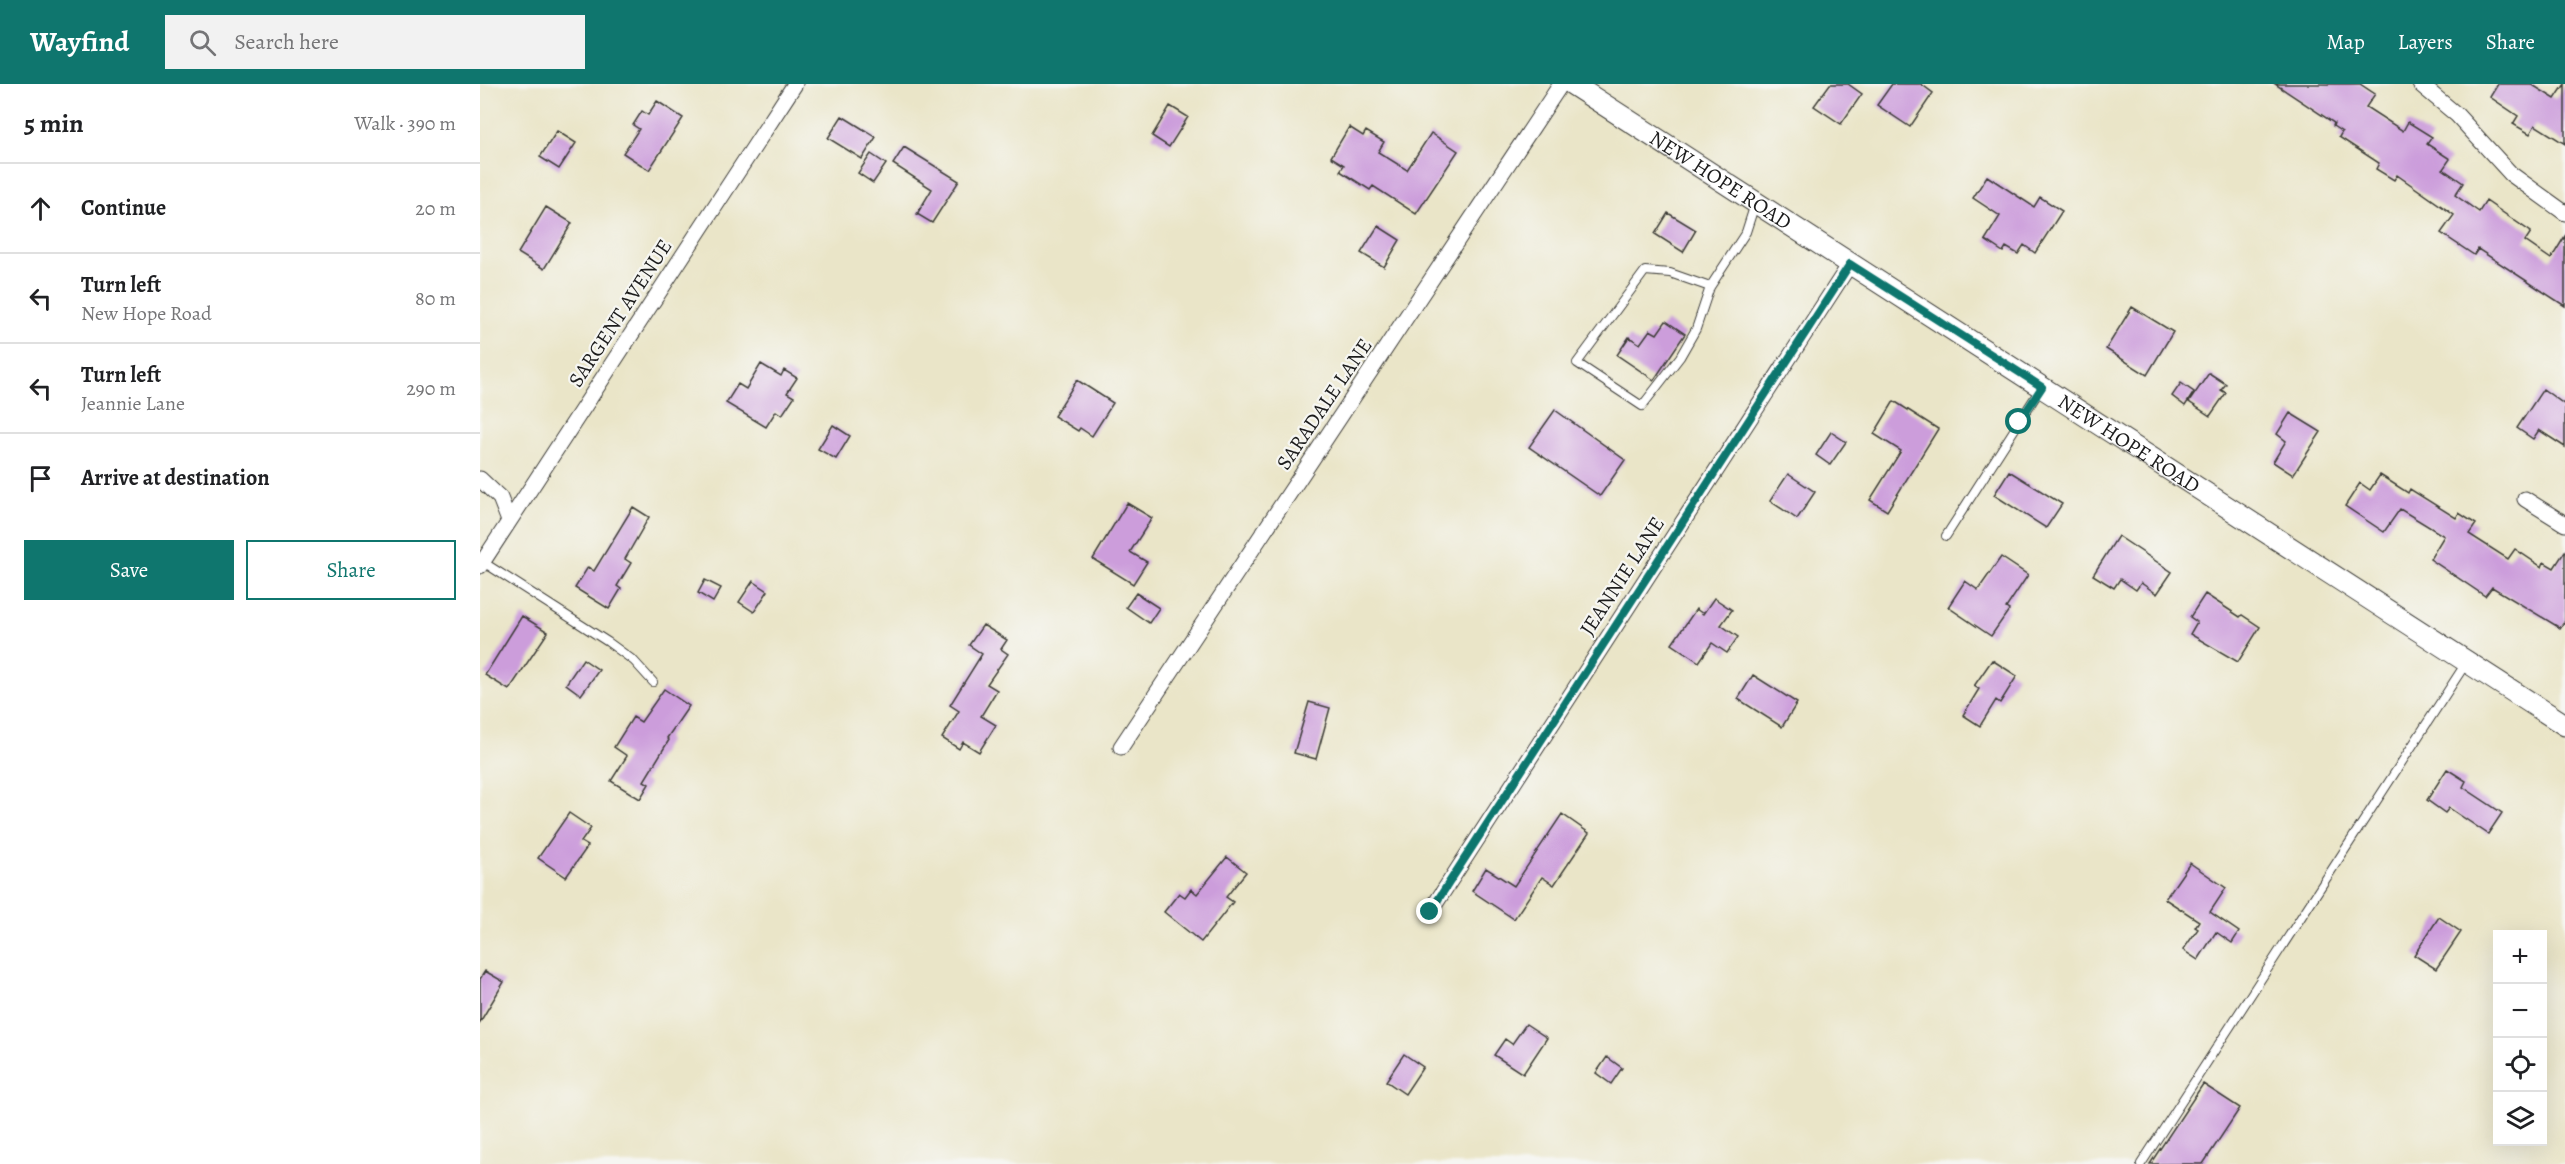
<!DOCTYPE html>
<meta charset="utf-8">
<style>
:root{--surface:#fff;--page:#f2f2f2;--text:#202124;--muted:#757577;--line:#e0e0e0;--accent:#0f766e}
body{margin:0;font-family:Alegreya,serif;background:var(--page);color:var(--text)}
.controls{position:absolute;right:18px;bottom:18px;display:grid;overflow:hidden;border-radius:0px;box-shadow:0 6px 24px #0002}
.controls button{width:54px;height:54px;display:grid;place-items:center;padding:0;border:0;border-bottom:2px solid var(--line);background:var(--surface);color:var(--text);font:30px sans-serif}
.stop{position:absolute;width:18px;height:18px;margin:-14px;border:4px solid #0f766e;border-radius:50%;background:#fff}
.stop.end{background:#0f766e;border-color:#fff;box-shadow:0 2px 6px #0008}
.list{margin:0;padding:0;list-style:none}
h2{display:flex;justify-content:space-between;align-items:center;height:78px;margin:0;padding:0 24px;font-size:26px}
h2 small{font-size:20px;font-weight:400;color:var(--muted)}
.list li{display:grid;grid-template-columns:39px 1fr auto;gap:18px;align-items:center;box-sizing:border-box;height:90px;padding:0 24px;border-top:2px solid var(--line)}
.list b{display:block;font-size:22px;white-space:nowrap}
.list p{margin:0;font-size:20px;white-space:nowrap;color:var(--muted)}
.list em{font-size:20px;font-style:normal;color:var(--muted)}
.actions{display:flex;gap:12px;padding:18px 24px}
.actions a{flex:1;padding:14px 0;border:2px solid var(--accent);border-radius:0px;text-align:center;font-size:21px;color:var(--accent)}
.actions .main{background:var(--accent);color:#fff}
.icon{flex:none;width:33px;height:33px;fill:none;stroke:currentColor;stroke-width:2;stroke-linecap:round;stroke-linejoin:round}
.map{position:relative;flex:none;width:2085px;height:1080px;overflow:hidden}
header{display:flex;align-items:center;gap:36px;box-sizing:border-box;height:84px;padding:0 30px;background:var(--accent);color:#fff}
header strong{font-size:28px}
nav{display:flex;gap:33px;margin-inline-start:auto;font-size:21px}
.search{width:420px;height:54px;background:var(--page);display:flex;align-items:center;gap:15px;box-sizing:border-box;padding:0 21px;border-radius:0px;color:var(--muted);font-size:22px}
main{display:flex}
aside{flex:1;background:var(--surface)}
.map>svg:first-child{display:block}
.building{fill:#cc9ddb}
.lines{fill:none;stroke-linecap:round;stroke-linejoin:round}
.lane-casing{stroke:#3b3a36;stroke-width:10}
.street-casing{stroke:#3b3a36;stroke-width:17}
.secondary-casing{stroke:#3b3a36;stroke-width:23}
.lane{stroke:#fff;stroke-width:8}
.street{stroke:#fff;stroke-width:15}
.secondary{stroke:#fff;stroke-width:21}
.route{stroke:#0f766e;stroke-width:8}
.labels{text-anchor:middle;stroke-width:4.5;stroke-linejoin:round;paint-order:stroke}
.street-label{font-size:21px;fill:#1c1c1c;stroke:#f6f6f2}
</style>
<header>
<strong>Wayfind</strong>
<div class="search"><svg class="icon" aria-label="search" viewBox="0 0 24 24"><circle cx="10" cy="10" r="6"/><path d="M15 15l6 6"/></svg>Search here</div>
<nav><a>Map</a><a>Layers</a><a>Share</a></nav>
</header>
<main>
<aside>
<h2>5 min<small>Walk · 390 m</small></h2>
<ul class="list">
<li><svg class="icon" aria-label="ahead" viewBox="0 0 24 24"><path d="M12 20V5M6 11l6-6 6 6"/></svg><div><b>Continue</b></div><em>20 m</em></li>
<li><svg class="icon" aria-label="left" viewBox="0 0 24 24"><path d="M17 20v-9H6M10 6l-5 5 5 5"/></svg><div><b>Turn left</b><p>New Hope Road</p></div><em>80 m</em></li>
<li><svg class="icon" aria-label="left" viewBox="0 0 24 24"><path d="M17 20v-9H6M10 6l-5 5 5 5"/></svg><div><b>Turn left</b><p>Jeannie Lane</p></div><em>290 m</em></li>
<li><svg class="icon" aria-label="arrive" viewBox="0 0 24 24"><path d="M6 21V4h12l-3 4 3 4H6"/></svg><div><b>Arrive at destination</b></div></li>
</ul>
<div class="actions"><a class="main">Save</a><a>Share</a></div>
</aside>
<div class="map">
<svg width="2085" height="1080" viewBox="0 0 2085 1080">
<rect width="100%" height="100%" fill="#f6f6f2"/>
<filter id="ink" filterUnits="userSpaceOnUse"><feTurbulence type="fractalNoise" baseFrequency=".0167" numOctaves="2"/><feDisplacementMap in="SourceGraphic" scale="12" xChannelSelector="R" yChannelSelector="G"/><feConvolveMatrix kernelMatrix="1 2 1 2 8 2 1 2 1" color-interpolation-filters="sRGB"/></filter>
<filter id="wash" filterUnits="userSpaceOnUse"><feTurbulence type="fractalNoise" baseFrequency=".008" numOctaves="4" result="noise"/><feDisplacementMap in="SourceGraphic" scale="24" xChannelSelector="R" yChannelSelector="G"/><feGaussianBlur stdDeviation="1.35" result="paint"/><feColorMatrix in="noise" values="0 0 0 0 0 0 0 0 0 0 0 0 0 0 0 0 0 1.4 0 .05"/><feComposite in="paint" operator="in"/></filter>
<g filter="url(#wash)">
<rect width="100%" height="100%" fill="#eae5c8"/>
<g id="blocks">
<path class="building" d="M1350,0H1368L1382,10L1361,40L1334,22Z
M1412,0H1441L1453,9L1430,43L1397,21Z
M1795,0H1880L1895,10L1886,23L1923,47L1928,38L1952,53L1947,60L1970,75L1963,85L1983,99L1975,111L1999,128L2006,117L2051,148L2045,157L2071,175L2085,152V222L1998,165L1994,171L1961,149L1974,131L1917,91L1914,96L1896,85L1899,79L1859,53L1862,48L1853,42L1854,39Z
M2018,0H2051L2075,15L2085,0V60L2055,41L2050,50L2033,40L2038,32L2010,13Z
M177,17L203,34L169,86L143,69L159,45L153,41L162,27L168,31Z
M690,22L708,33L689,63L672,52Z
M362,32L396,53L382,75L348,54Z
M869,43L883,52L886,47L904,58L898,68L927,86L951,49L978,67L936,130L893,102L890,106L860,87L864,81L851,73Z
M77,47L96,59L79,85L60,73Z
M424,63L479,97L452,139L437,130L452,105L413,80Z
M391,70L406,80L393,99L378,89Z
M1507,92L1554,123L1560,113L1582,127L1555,169L1544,161L1538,170L1526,163L1523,168L1505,156L1520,132L1493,114Z
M66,123L92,139L64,185L38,169Z
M1188,129L1216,146L1203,168L1175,150Z
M898,142L920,156L904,183L881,169Z
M1652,223L1693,248L1667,291L1626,265Z
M1186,237L1205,250L1174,296L1137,271L1149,253L1160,260L1170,246L1177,250Z
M281,280L301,292L304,286L317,294L307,309L314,313L302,331L296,327L286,343L246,319L258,300L266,305Z
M1729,289L1746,300L1741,306L1746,309L1730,332L1709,318Z
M597,296L633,319L612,352L600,344L598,347L574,332Z
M1701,299L1714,308L1705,322L1692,312Z
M2063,305L2085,321V363L2059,346L2053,355L2037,344Z
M1414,317L1458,345L1407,427L1390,416L1421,367L1394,350Z
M1075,326L1145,376L1120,412L1049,363Z
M1810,329L1841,348L1813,391L1793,378L1806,357L1797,350Z
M353,341L370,352L356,375L338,365Z
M1351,348L1366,358L1350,381L1336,371Z
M1529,387L1582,420L1566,444L1514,411Z
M1308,390L1335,408L1317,435L1290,417Z
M1900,391L1928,409L1930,405L1976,434L1979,429L1996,440L1989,450L2028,475L2035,465L2062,483L2064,478L2074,484L2085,467V537L2080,544L2012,503L2005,512L1950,475L1964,452L1920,425L1904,448L1865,422L1880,399L1890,406Z
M647,419L672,434L650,468L667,478L653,500L613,475Z
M153,423L169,433L145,475L151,479L137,502L141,505L129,525L95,504L108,483L114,487Z
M1638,452L1692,488L1677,510L1661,499L1656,506L1640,495L1634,504L1613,491Z
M1521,473L1548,491L1526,524L1529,526L1511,552L1468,523L1485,497L1498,506Z
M225,496L241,504L233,518L218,509Z
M273,497L288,507L274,528L259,518Z
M656,509L679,524L669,539L646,523Z
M1725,510L1760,533L1762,531L1780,543L1758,578L1710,550L1717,538L1710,533Z
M1234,514L1252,526L1241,541L1258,553L1247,569L1232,559L1219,578L1192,560L1216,525L1223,530Z
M42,532L68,548L29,606L5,591Z
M503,541L527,556L521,565L528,570L507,600L517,606L501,632L516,641L499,668L483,658L479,665L462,654L479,627L470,621L502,570L489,561Z
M103,575L119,586L101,611L86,600Z
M1512,576L1537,592L1520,619L1516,616L1500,642L1483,631L1499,605L1494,602Z
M1273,591L1317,619L1302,643L1258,615Z
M184,605L209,622L187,654L189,656L164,697L169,700L160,715L131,697L147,672L134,663L153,633L161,638Z
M829,618L850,624L836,675L814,669Z
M1967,685L1986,697L1983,703L2022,729L2008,750L1969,724L1965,729L1947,716Z
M89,729L111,744L101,758L108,762L86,793L58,774Z
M1082,730L1109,749L1074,801L1062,793L1034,835L992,807L1006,784L1034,802Z
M747,773L766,788L746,813L753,818L721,858L684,828L699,809L705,813L711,805L717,810Z
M1710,779L1746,804L1730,828L1759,848L1752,859L1736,848L1718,876L1703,866L1718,845L1715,843L1719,837L1685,815Z
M1959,833L1981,848L1956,885L1934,871Z
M5,887L24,898L0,938V895Z
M1046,940L1067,954L1043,990L1014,971L1025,955L1032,960Z
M924,970L943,983L925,1010L906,997Z
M1127,973L1142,984L1131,1000L1116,989Z
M1723,1000L1760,1024L1723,1080H1670Z"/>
</g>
</g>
<g filter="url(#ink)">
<use href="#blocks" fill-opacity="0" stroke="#3b3a36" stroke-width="1.5"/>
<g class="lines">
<g class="lane-casing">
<path id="lane" d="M1230,203L1190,189L1165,187L1097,279L1162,322L1200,273L1216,245L1230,203L1266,148L1275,120
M1466,452L1561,304
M3,478L128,558L154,577L173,598
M1661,1080L1986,579"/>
</g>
<g class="street-casing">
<path id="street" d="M1940,0L1977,31L2031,90L2085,129
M0,395L20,414L29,437
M2045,415L2085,440
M0,482L315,0
M641,663L1081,0
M950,828L1370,180"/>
</g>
<g class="secondary-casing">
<g id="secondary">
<path id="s1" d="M1092,0L2085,641"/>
</g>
</g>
<use href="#lane" class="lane"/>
<use href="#street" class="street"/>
<use href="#secondary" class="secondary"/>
</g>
</g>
<g class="lines" filter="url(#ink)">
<path class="route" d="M950,828L1370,180L1562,303L1539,338"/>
</g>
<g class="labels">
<g class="street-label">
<text dy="7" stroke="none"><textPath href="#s1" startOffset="177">NEW HOPE ROAD</textPath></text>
<text transform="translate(140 229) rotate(-57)" y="7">SARGENT AVENUE</text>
<text transform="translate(844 320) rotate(-56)" y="7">SARADALE LANE</text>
<text dy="7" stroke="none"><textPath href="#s1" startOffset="663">NEW HOPE ROAD</textPath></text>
<text transform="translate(1142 492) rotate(-57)" y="7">JEANNIE LANE</text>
</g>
</g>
</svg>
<div class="controls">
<button>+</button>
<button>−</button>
<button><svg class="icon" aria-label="locate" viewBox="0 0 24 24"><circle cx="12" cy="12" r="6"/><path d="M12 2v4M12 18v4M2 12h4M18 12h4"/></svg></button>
<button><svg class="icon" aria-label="layers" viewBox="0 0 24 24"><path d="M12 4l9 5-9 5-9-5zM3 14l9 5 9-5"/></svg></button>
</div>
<div class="stop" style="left:1539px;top:338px"></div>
<div class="stop end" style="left:950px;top:828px"></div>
</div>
</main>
